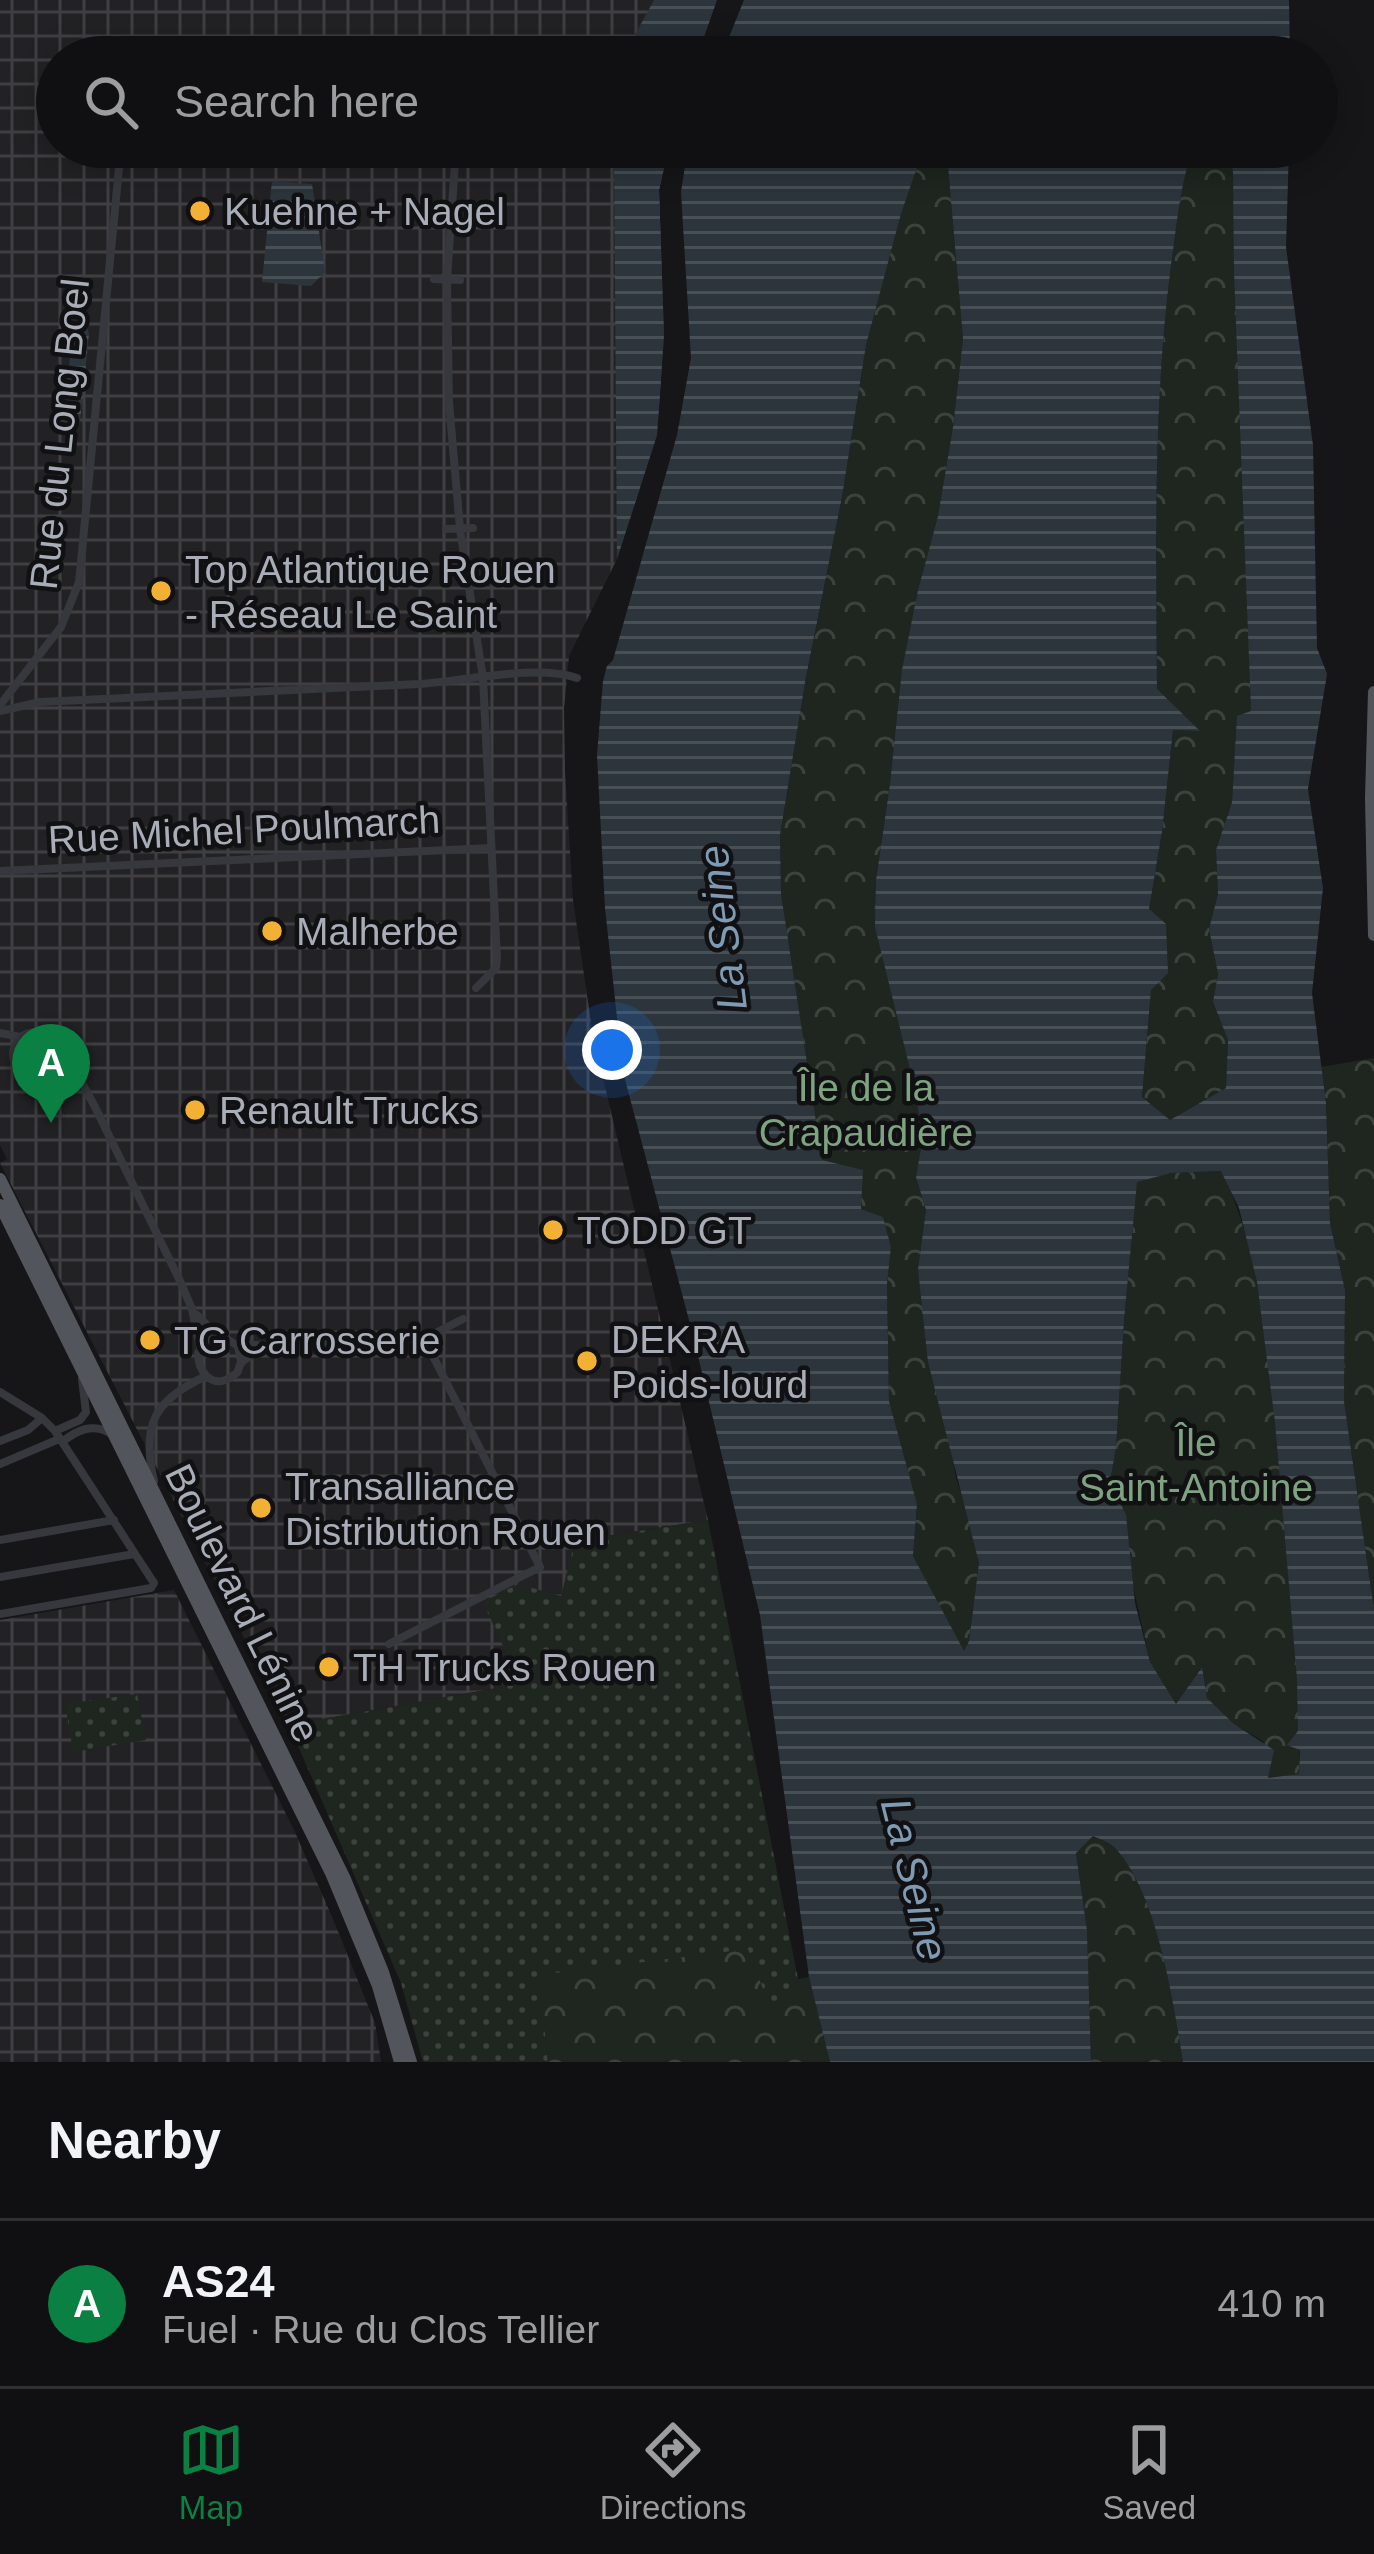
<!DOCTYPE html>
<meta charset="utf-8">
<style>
:root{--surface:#101012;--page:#19191b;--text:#f1f3f6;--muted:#9c9d9f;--line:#303032;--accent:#0b8043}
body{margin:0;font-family:Arial,sans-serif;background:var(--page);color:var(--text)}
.you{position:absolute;left:612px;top:1050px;width:42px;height:42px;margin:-30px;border:9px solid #fff;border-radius:50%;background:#1a73e8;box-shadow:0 0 0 18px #1a73e833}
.badge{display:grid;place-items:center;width:78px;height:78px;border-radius:50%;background:var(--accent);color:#fff;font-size:39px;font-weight:700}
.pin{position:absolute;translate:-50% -99px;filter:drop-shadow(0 3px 6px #0008)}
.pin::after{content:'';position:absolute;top:63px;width:42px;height:36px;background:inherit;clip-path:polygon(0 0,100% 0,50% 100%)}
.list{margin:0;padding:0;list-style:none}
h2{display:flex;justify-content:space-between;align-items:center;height:156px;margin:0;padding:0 48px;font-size:51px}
h2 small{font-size:39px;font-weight:400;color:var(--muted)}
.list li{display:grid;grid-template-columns:78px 1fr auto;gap:36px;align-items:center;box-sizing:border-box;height:168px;padding:0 48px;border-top:3px solid var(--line)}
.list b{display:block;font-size:45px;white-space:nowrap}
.list p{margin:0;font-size:39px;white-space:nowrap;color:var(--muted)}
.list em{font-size:39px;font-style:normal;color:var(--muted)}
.icon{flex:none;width:66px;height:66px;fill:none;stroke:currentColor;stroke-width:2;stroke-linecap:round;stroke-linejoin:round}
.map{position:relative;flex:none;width:1374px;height:2062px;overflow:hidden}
.search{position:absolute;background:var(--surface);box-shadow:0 6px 30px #0003;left:36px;right:36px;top:36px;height:132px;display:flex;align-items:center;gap:30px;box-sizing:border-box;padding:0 42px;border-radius:66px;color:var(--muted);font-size:45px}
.sheet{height:324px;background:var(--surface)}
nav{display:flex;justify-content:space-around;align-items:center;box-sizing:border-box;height:168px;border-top:3px solid var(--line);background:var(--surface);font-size:33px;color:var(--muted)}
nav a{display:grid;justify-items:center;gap:6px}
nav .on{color:var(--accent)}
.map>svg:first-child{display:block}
.industrial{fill:url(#industrial-grid)}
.grass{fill:url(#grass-dots)}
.forest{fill:url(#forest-crowns)}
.water{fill:url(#water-rules);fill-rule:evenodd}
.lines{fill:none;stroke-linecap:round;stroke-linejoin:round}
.street{stroke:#37383d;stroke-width:8}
.primary{stroke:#53555c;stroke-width:12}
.poi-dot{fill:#f2b134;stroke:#111113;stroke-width:4.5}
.labels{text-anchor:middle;stroke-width:9;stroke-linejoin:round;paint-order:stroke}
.poi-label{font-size:39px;fill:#a8adb8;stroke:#111113;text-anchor:start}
.street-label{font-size:39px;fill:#a8adb8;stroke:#111113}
.park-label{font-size:39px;fill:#7fa381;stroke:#111113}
.water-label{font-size:42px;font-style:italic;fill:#7f9bb3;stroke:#111113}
</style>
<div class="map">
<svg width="1374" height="2062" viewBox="0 0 1374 2062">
<defs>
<pattern id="industrial-grid" width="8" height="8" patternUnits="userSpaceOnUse" patternTransform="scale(3)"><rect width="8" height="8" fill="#222225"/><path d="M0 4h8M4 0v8" fill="none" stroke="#3f3f43"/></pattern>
<pattern id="grass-dots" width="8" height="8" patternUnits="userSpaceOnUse" patternTransform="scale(3)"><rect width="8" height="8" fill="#1e261f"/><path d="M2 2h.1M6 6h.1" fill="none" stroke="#3c433d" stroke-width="1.8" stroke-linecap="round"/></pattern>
<pattern id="forest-crowns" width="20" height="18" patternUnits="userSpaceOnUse" patternTransform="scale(3)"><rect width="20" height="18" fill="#1e261f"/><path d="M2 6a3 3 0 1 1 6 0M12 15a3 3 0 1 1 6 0" fill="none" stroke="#3c433d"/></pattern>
<pattern id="water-rules" width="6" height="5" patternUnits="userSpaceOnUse" patternTransform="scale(3)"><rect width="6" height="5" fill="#2c353c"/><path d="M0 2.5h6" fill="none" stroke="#485056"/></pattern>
</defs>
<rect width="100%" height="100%" fill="#161618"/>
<path class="industrial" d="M0,0H711L694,57H57V147H669L659,190L664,335L657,435L617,559L569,656L564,709L565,771L573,900L593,1036L708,1520L575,1541L560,1604L520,1684L289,1725L0,1163L7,1159L0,1145Z
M174,1590L294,1830L333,1919L375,2023L381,2062H0V1620Z"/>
<path class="grass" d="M708,1520L798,1979L773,2018L540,1975L548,2062H423L401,1983L289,1725L520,1684L483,1602L518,1584L561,1596L575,1541Z
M137,1694L146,1740L73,1752L65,1704Z"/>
<path class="forest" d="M924,147H940L948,166L963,339L953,427L938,516L918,590L876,880L924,1138L916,1177L926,1210L918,1269L956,1478L970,1519L979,1563L969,1641L964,1652L913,1556L917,1504L889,1401L887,1284L891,1247L883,1217L861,1209L822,1161L781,894L780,835L806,677L842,497L866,345L901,214Z
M1193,147H1229L1233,173L1251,711L1237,717L1232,802L1216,850L1218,894L1209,929L1218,974L1213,1002L1228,1040L1226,1088L1170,1120L1142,1097L1151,990L1149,909L1162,832L1173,730L1197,731L1157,690C1156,549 1153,405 1171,265C1177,225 1180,185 1193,147Z
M1374,1058V1610L1344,1401L1345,1290L1330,1223L1326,1103L1321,1067Z
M1222,1171C1270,1274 1274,1412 1284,1525C1291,1608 1302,1692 1299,1775L1267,1778L1263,1741L1234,1724L1207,1698L1200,1669L1176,1704L1150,1662L1110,1482L1116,1447L1124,1321L1137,1181L1171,1173Z
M1093,1836C1101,1840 1111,1843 1117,1850C1158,1896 1173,2001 1183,2062H1091L1087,1930L1076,1852Z
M748,1949L773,2016L798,1979L809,1977L830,2062H548L539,1975Z"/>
<path class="water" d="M654,0H717L697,57H623Z
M744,0H1289L1290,57H721Z
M614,147H669L659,190L664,335L657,435L617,559Z
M688,147H924L901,214L866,345L842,497L806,677L780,835L781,894L822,1160L863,1170L861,1209L883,1217L891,1247L887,1284L889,1401L917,1504L913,1556L964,1651L969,1641L979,1563L928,1362L918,1269L926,1210L916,1177L923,1138L914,1085L875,927L876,880L890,784L902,670L918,590L938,516L953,427L963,339L948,166L940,147H1193C1180,185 1177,225 1171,265C1153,405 1156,548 1157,689L1200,731L1173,730L1162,832L1149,909L1166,924L1168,973L1151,990L1142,1097L1170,1120L1226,1088L1228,1040L1213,1002L1218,974L1209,929L1218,894L1216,850L1232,802L1237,716L1251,711L1234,271L1233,173L1229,147H1289L1286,247L1313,445L1317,648L1327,674L1308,789L1323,888L1312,993L1326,1103L1330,1223L1345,1290L1344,1401L1374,1610V2062H1183C1173,2001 1158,1897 1117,1850C1111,1843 1102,1840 1093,1836L1076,1853L1087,1930L1091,2062H830L809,1977L760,1615L693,1335L623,1072L605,908L597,755L603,681L607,666L613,660L677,435L691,358L681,192ZM1221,1171L1239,1208L1257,1282L1275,1422L1297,1679L1298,1731L1287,1745L1300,1750L1299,1774L1268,1778L1274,1750L1234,1724L1207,1698L1202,1667L1176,1704L1150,1662L1135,1603L1126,1515L1110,1482L1116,1447L1124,1321L1137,1182L1171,1173Z
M272,181L312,184L325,272L311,286L262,282Z
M79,325L87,327L89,333L80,422L78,426L72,429L65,426L64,418L72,336L74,329Z"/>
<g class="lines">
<path class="street" d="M456,147L447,280L449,402L460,529L483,678L497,958L496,968L476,988
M434,279L460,280
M446,529L473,528
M0,705L61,627L79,582L121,147
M0,711L40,702C167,696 294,691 420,684C463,681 538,664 577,678
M0,871L491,848
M13 1054a22 22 0 1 1 44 0a22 22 0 1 1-44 0Z
M0,1033L20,1037
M55,1063L82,1083L95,1107L180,1281L192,1309L200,1348
M197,1315L219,1337
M424,1339L463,1319
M236,1344L273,1346L416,1333L424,1339L435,1360L540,1567L389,1644
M241,1362L238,1346L224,1337L208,1340L198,1353C198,1371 212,1390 231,1377C244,1369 234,1371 243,1361C250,1355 263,1350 271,1347
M0,1392L42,1418L55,1431L154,1583L151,1588L0,1614
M55,1431L80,1420L86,1412L82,1379
M0,1441L28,1430L42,1418
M62,1442C77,1430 92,1423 110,1433
M0,1464L59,1439
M154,1481C141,1425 154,1400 206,1376
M0,1540L114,1520
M0,1577L134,1554"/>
<path class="primary" d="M1374,692L1371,798L1374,935
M0,1179L345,1879L383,1972L411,2062
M0,1205L331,1873L378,1986L400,2062"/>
</g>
<g class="poi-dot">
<circle cx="200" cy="211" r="12"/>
<circle cx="161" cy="591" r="12"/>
<circle cx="272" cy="931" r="12"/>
<circle cx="195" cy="1110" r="12"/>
<circle cx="553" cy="1230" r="12"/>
<circle cx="150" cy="1340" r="12"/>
<circle cx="587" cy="1361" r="12"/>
<circle cx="261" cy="1508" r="12"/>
<circle cx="329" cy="1667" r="12"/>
</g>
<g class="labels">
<g class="poi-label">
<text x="224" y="225">Kuehne + Nagel</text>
<text x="185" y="583">Top Atlantique Rouen<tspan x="185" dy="45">- Réseau Le Saint</tspan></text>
<text x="296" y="945">Malherbe</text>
<text x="219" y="1124">Renault Trucks</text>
<text x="577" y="1244">TODD GT</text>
<text x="611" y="1353">DEKRA<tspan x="611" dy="45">Poids-lourd</tspan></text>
<text x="174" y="1354">TG Carrosserie</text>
<text x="285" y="1500">Transalliance<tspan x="285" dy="45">Distribution Rouen</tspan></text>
<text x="353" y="1681">TH Trucks Rouen</text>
</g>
<g class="street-label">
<text transform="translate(59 434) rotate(-84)" y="14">Rue du Long Boel</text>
<text transform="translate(244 829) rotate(-3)" y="14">Rue Michel Poulmarch</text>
<text transform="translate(243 1603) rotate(64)" y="14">Boulevard Lénine</text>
</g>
<g class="park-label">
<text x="866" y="1101">Île de la<tspan x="866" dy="45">Crapaudière</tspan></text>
<text x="1196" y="1456">Île<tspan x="1196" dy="45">Saint-Antoine</tspan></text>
</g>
<g class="water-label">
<text transform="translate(722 928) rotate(-97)" y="15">La Seine</text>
<text transform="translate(915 1879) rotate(76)" y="15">La Seine</text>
</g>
</g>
</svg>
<div class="you"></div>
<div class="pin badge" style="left:51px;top:1123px">A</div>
<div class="search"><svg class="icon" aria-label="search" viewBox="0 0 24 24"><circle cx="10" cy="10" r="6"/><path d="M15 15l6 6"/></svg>Search here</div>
</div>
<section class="sheet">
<h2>Nearby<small></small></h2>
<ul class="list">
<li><span class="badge">A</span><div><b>AS24</b><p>Fuel · Rue du Clos Tellier</p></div><em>410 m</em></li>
</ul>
</section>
<nav>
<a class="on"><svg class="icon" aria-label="map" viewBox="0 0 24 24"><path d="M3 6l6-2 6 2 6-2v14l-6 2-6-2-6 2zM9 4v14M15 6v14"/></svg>Map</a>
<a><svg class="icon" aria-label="directions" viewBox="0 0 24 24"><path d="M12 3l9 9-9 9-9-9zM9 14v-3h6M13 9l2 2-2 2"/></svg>Directions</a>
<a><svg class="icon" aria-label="saved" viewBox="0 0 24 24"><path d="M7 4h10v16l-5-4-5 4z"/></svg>Saved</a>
</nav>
